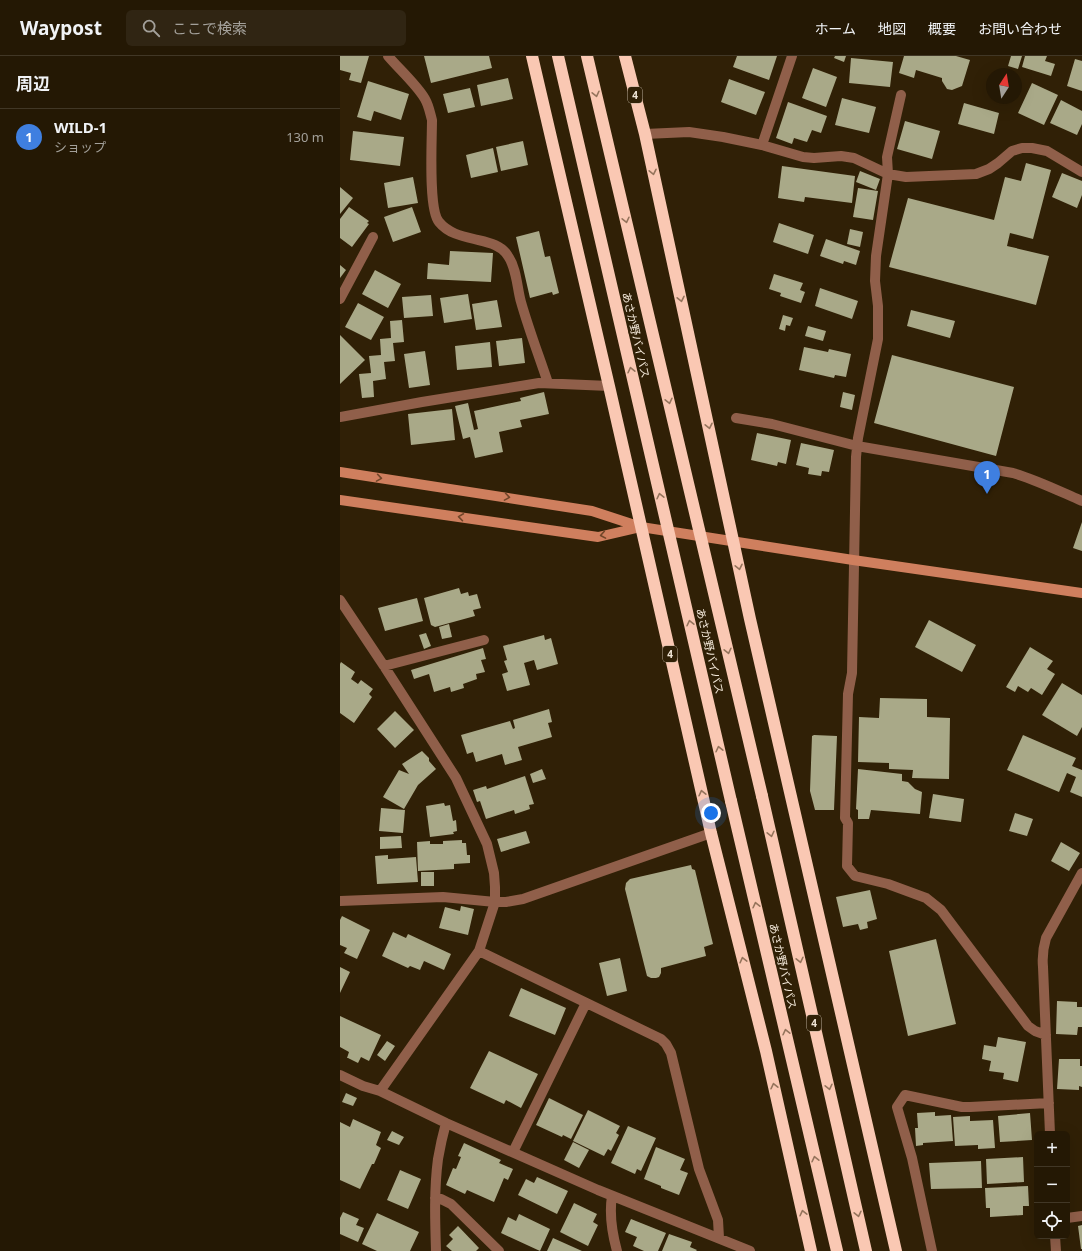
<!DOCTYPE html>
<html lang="ja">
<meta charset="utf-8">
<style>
:root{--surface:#241804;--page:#302513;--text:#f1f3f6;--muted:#a3a09a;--line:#413726;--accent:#1a73e8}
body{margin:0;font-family:"Noto Sans","Noto Sans JP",sans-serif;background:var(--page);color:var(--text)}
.controls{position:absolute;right:12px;bottom:12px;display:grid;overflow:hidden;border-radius:6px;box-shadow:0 4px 16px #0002}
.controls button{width:36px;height:36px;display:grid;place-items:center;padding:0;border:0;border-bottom:1px solid var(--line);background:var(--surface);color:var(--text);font:20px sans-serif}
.compass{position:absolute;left:646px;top:12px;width:36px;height:36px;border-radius:50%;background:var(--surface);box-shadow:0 4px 16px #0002;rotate:12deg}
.you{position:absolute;left:371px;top:757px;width:14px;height:14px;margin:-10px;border:3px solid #fff;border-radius:50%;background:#1a73e8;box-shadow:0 0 0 6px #1a73e833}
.badge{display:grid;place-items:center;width:26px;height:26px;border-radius:50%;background:var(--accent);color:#fff;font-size:13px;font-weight:700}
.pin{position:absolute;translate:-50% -33px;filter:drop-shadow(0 1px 2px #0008)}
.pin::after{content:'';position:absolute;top:21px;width:14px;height:12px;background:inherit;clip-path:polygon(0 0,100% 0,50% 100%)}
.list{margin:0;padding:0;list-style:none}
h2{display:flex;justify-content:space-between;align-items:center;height:52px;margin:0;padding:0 16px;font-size:17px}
h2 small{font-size:13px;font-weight:400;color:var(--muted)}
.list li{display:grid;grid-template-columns:26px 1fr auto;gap:12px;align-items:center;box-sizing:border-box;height:56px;padding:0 16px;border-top:1px solid var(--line)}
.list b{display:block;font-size:15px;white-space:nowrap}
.list p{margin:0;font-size:13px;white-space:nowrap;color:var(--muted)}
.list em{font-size:13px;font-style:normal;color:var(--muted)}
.icon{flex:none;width:22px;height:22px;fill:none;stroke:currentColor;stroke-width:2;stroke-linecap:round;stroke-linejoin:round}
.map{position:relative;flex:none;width:742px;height:1195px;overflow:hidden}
header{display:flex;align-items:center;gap:24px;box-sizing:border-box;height:56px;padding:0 20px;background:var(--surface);border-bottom:1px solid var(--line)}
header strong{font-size:19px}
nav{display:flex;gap:22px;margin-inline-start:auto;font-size:14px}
.search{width:280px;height:36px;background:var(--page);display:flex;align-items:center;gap:10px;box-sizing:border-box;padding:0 14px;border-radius:6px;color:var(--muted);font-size:15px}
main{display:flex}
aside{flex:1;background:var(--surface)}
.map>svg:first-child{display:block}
.building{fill:#a9a988}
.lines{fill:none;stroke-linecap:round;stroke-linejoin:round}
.street{stroke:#905f4a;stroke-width:10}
.secondary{stroke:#cf7f5e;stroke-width:10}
.highway{stroke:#fac8b3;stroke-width:12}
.highway-bridge{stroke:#fac8b3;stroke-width:12}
.oneway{stroke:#95745c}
.oneway2{stroke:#704629}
.labels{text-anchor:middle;stroke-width:4;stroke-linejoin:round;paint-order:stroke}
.shield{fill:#302006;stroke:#b8ab99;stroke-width:1}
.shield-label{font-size:10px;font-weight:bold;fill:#f2e7d8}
.street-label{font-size:11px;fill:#f2e7d8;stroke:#302006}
</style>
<header>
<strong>Waypost</strong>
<div class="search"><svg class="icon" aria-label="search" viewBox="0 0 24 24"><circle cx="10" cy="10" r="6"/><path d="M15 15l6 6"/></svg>ここで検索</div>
<nav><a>ホーム</a><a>地図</a><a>概要</a><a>お問い合わせ</a></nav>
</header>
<main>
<aside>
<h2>周辺<small></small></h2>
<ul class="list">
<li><span class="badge" style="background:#3f7fe0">1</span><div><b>WILD-1</b><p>ショップ</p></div><em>130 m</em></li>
</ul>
</aside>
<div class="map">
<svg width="742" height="1195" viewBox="0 0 742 1195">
<rect width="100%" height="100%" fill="#302006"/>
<path class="building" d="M0,0H29L21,27L9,24L11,17L0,14Z
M84,0H149L152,12L91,27Z
M397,0H437L429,24L393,11Z
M495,0H506L504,6L494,2Z
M564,0H616L630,4L622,30L612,34L607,33L602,25V22L576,14L574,22L559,17Z
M671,0H682L678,13L668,10Z
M685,0H707L705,5L715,8L711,20L682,11Z
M511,2L553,6L550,31L509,27Z
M735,3L742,5V35L727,30Z
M473,12L497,21L486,51L462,42Z
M168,22L173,43L141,50L137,29Z
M389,23L425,36L416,59L381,46Z
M28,25L69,38L61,64L34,55L31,65L17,61Z
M692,27L718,39L704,69L678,57Z
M130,32L135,51L108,57L103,38Z
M502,42L536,51L529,77L495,69Z
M721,44L742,55V68L737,79L710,67Z
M448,46L487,60L481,77L472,74L467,86L454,82L452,88L436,82Z
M624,47L659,57L654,78L618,68Z
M565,65L600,75L592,103L557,93Z
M13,75L64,81L60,110L10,104Z
M183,85L188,109L161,115L156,91Z
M153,92L158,116L131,122L126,99Z
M686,107L711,114L693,183L670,177L667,190L709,200L696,249L549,211L568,142L654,164L665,121L681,125Z
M442,110L515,120L512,147L465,141L464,146L438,142Z
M520,115L540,123L536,134L516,126Z
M722,117L742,125V139L737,152L712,141Z
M73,121L78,147L48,152L44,127Z
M0,131L13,142L0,158Z
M518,132L538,135L533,164L513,161Z
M9,151L29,165L27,167L29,168L12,191L0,182V163Z
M72,151L81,176L53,186L44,161Z
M439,167L474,179L468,198L433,186Z
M510,173L523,176L520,191L507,188Z
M199,175L205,201L210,200L219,237L213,239L212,236L190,242L176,181Z
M486,183L520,195L516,209L504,205L503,208L480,200Z
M110,195L153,197L151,226L87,223L88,207L109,209Z
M0,209L6,214L0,222Z
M35,214L61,228L48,252L22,238Z
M434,218L463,227L460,234L465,236L461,247L440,240L441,237L429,233Z
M480,232L518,245L512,263L475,250Z
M128,238L132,263L104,267L100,242Z
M91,239L93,260L64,262L62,241Z
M157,244L162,271L136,274L132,248Z
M18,247L44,261L31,284L5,271Z
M571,254L615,265L610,282L567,270Z
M443,259L453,262L450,270L446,269L445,275L439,273Z
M62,264L64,286L53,287L55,305L44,306L46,323L33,325L34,341L22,342L19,318L31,317L29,300L41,299L40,283L51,282L50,265Z
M468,270L486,275L483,285L465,280Z
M0,279L25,304L0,328Z
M182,282L185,307L159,310L156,285Z
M150,286L152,311L117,314L115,290Z
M464,291L488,296L489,293L511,298L506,321L495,319L494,322L459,314Z
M85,295L90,329L69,332L64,298Z
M552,299L674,331L656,400L534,367Z
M204,336L209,358L180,364L182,371L159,376L163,396L135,402L130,381L123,383L115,350L128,347L134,374L138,373L134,355L181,345L180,342Z
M503,336L515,339L512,354L500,351Z
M112,353L115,384L71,389L68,358Z
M417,377L451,384L446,408L438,406L437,410L411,404Z
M461,387L494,394L489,416L482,415L481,420L468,418L469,412L456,409Z
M742,466V495L733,492Z
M119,532L121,538L128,536L129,540L137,538L141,552L133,554L135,560L95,571L91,569L84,542Z
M77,542L83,565L45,575L38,552Z
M589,564L636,589L622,616L575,591Z
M109,568L112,581L102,583L99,571Z
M86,577L91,590L84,593L79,579Z
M204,579L205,584L211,582L218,608L197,614L194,604L184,607L190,629L167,635L162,618L168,616L164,605L167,604L163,590Z
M690,591L713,605L707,613L715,618L702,639L691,632L688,636L678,630L675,636L666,631Z
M143,592L146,603L141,604L145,616L136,618L137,623L123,628L124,632L111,636L110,631L94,636L89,618L74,623L71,614Z
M1,606L15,616L11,623L18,628L21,624L33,633L29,638L32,641L14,667L0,657V608Z
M722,627L742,639V671L737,680L702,659Z
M540,642L587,643V661L610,662L609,723L572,722L573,714L549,713V707L518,706L519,661L539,662Z
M209,653L212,666L208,667L212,681L178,691L182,704L165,709L162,698L136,706L133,696L127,698L121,679L170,665L173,673L175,672L173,664Z
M55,655L74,674L55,692L37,673Z
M474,679L497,680L494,754H475L470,735L472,680Z
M683,679L736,702L732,710L742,714V741L730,736L736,721L727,717L719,736L667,714Z
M82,695L89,702V705L96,713L78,729L64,753L43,741L59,714L69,718L62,708Z
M202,713L206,723L193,727L190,718Z
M518,713L562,718V725L568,726L575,733L582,736L580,758L531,754L529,763H518V754L516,753Z
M185,720L194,748L189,749L190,753L175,758L174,754L146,763L140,745L137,746L133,734L146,730L147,733Z
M593,738L624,743L621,766L589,762Z
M104,747L105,750L110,749L113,765L116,764L117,775L113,776L114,778L90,781L86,750Z
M41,752L65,754L63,777L39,775Z
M675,757L693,763L687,780L669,775Z
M186,775L190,787L161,796L157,783Z
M61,780L62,792L40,793V781Z
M122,784V787H126L127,799H130V807L114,808V813L78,815L77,786L90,785V788H103V785Z
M721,786L740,797L729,815L711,805Z
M48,799V803L76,801L78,826L37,828L35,800Z
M351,809L352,813L355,814L373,888L364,891L366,900L321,912V917L319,921L316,922H311L307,920L285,833L286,827L290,823Z
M81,816H94V830H81Z
M530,834L537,863L527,866L528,872L520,874L518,868L503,871L496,841Z
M121,850L134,853L128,879L99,872L105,851L120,855Z
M2,860L30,874L17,903L4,897L7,892L0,889V864Z
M53,876L66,882L68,878L111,898L104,914L84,905L80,914L70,910L68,912L42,900Z
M596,883L616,968L568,980L549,895Z
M280,902L287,935L267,940L259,907Z
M0,911L10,916L0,937Z
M181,932L226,952L215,979L169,960Z
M717,945L737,946V951H742V971H738L737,979L716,978Z
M0,960L41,979L29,1005L21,1001L18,1007L8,1002H7L9,996L0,991Z
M658,981L686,986L678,1026L663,1023L664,1017L649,1015L651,1005L642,1003L644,989L656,991Z
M47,985L55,990L45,1005L37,999Z
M149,995L198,1018L181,1052L166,1044L164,1048L130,1032Z
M719,1003H740V1010H742V1031L739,1030V1034L717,1033Z
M6,1037L17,1042L13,1050L2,1046Z
M209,1042L243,1059L231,1083L223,1079L222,1081L196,1069Z
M248,1054L280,1070L276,1077L279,1079L271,1095L268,1093L264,1100L233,1085Z
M595,1056V1060L611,1059L613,1085L583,1087V1089L576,1090L575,1072H578L577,1057Z
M690,1057L692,1084L660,1086L658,1060Z
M630,1060V1065L653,1064L655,1092L638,1093V1089L615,1090L613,1061Z
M13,1063L41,1076L36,1089L41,1092L34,1108H32L20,1133L0,1124V1066L10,1071Z
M288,1070L316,1082L301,1115L297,1113L295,1118L271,1107Z
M52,1075L64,1081L59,1089L47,1084Z
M233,1086L249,1094L239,1112L224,1104Z
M124,1087L161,1104L159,1107L173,1113L168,1124L164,1122L154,1146L127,1134L125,1138L106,1129L113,1112L116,1113L121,1101L118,1100Z
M316,1091L345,1103L340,1114L348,1117L339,1139L321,1132V1130L304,1123Z
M683,1101L684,1126L647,1128L646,1103Z
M641,1105L642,1132L591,1133L589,1107Z
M60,1114L81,1123L68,1153L47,1144Z
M197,1121L228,1135L217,1158L178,1139L186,1123L194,1127Z
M688,1130L689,1150H683V1159L650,1161V1152H646L645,1132Z
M234,1147L257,1158L253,1166L258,1169L248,1190L220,1176Z
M3,1156L19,1163L16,1169L24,1172L18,1186L0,1178V1162Z
M37,1157L79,1176L70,1195H37L22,1188Z
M179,1158L210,1173L200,1195L161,1177L168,1161L176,1165Z
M291,1163L326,1177L318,1195H304L293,1190L297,1181L285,1176Z
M742,1169V1193H741L738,1170Z
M118,1170L139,1192L136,1195H112L106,1190L113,1183L109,1179Z
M329,1178L352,1186L350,1191L357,1194L356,1195H322Z
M213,1182L242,1195H207Z"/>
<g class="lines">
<path class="street" d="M48,0C59,13 77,29 85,43C89,50 90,57 92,64C92,84 88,154 99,166C108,177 121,180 134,183C146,186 161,188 168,200C177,213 177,232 181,246C189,274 199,300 208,327
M561,39L547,101L548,118L536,200L535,225L538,250V283L518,382L516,401L512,617L508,638L505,762L508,767L507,810L515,820L548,828L586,842L601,854L688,970L695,975L706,979
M305,78L349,76L383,81L422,89L463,101L474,102L501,100L514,102L548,118L566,121L636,118L649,113L658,107L672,95L682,92H692L707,95L742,116
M422,89L452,0
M0,243L33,181
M0,361L82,346L199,327L269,330
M396,362L432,368L517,390L673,417C697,424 719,435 742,445
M0,544L44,610L116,722L147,788L154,817L155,831V846L139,895L40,1035
M44,610L144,584
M0,845L103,841L155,846H166L183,843L371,777
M139,895L321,983L326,988L331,997L359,1113L378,1164L379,1182
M0,1019L23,1030L40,1035L106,1067L258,1134L410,1195
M710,1078L703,911C702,900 703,892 706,882L742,817
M173,1096L246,947
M272,1140C269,1159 272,1177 277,1195
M95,1142L101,1143L111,1148L159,1195
M727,1162L742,1160
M715,1180L716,1195
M96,1195C95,1164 94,1133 98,1103C100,1091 103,1078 106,1067
M592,1195L572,1102L557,1051L565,1039L622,1051H630L709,1047"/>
<path class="secondary" d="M0,416L252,455L301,471L513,504L742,537
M0,444L258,481L301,471"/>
<path class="highway" d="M192,0L269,330L371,777L426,995L471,1195
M285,0L305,78L410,563L556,1195
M422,740L526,1195
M391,745L497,1195"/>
<path class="highway-bridge" d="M218,0L391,745
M247,0L422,740"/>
</g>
<defs><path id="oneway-chevron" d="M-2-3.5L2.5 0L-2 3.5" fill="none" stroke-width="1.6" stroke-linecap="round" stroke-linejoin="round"/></defs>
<g class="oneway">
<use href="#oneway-chevron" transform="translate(256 38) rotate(77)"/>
<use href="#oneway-chevron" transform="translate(313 116) rotate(78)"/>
<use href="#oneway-chevron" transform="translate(286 164) rotate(77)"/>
<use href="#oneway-chevron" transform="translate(341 243) rotate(78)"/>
<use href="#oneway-chevron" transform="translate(291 314) rotate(-103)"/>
<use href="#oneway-chevron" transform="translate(329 345) rotate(77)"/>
<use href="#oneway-chevron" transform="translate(369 370) rotate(78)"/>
<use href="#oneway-chevron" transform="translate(320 440) rotate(-103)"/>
<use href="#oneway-chevron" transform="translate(399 511) rotate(78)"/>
<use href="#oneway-chevron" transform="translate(350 567) rotate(-103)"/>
<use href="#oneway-chevron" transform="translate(388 595) rotate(77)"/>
<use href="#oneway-chevron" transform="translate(379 693) rotate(-103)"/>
<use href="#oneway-chevron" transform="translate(362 737) rotate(-103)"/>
<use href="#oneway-chevron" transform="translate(431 778) rotate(77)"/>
<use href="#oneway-chevron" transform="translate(416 849) rotate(-103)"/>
<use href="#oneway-chevron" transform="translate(403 904) rotate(-104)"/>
<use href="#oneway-chevron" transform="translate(460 904) rotate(77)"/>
<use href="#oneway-chevron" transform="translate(446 976) rotate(-103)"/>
<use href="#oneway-chevron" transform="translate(434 1030) rotate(-103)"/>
<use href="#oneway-chevron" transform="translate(489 1031) rotate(77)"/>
<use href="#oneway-chevron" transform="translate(475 1103) rotate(-103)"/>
<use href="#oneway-chevron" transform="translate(463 1157) rotate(-103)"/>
<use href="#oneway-chevron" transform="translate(518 1158) rotate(77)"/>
</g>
<g class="oneway2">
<use href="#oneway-chevron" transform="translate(39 422) rotate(9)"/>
<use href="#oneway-chevron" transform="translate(167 441) rotate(9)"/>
<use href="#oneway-chevron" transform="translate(121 461) rotate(-172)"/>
<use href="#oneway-chevron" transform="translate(263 479) rotate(170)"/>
</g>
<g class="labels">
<g class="shield">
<rect x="288" y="31" width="14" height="16" rx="3"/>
<rect x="323" y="590" width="14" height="16" rx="3"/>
<rect x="467" y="959" width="14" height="16" rx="3"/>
</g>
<g class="shield-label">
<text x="295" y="43">4</text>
<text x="330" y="602">4</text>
<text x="474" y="971">4</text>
</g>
<g class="street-label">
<text transform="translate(296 279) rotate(77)" y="4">あさか野バイパス</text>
<text transform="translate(370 595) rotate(77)" y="4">あさか野バイパス</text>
<text transform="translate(443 910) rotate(77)" y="4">あさか野バイパス</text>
</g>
</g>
</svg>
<div class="controls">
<button>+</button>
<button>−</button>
<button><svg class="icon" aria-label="locate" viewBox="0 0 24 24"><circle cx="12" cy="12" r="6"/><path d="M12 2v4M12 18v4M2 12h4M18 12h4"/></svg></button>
</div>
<svg class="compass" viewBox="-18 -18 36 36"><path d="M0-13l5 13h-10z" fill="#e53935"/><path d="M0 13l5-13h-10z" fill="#a3a09a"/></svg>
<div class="you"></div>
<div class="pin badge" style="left:647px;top:438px;background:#3f7fe0">1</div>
</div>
</main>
